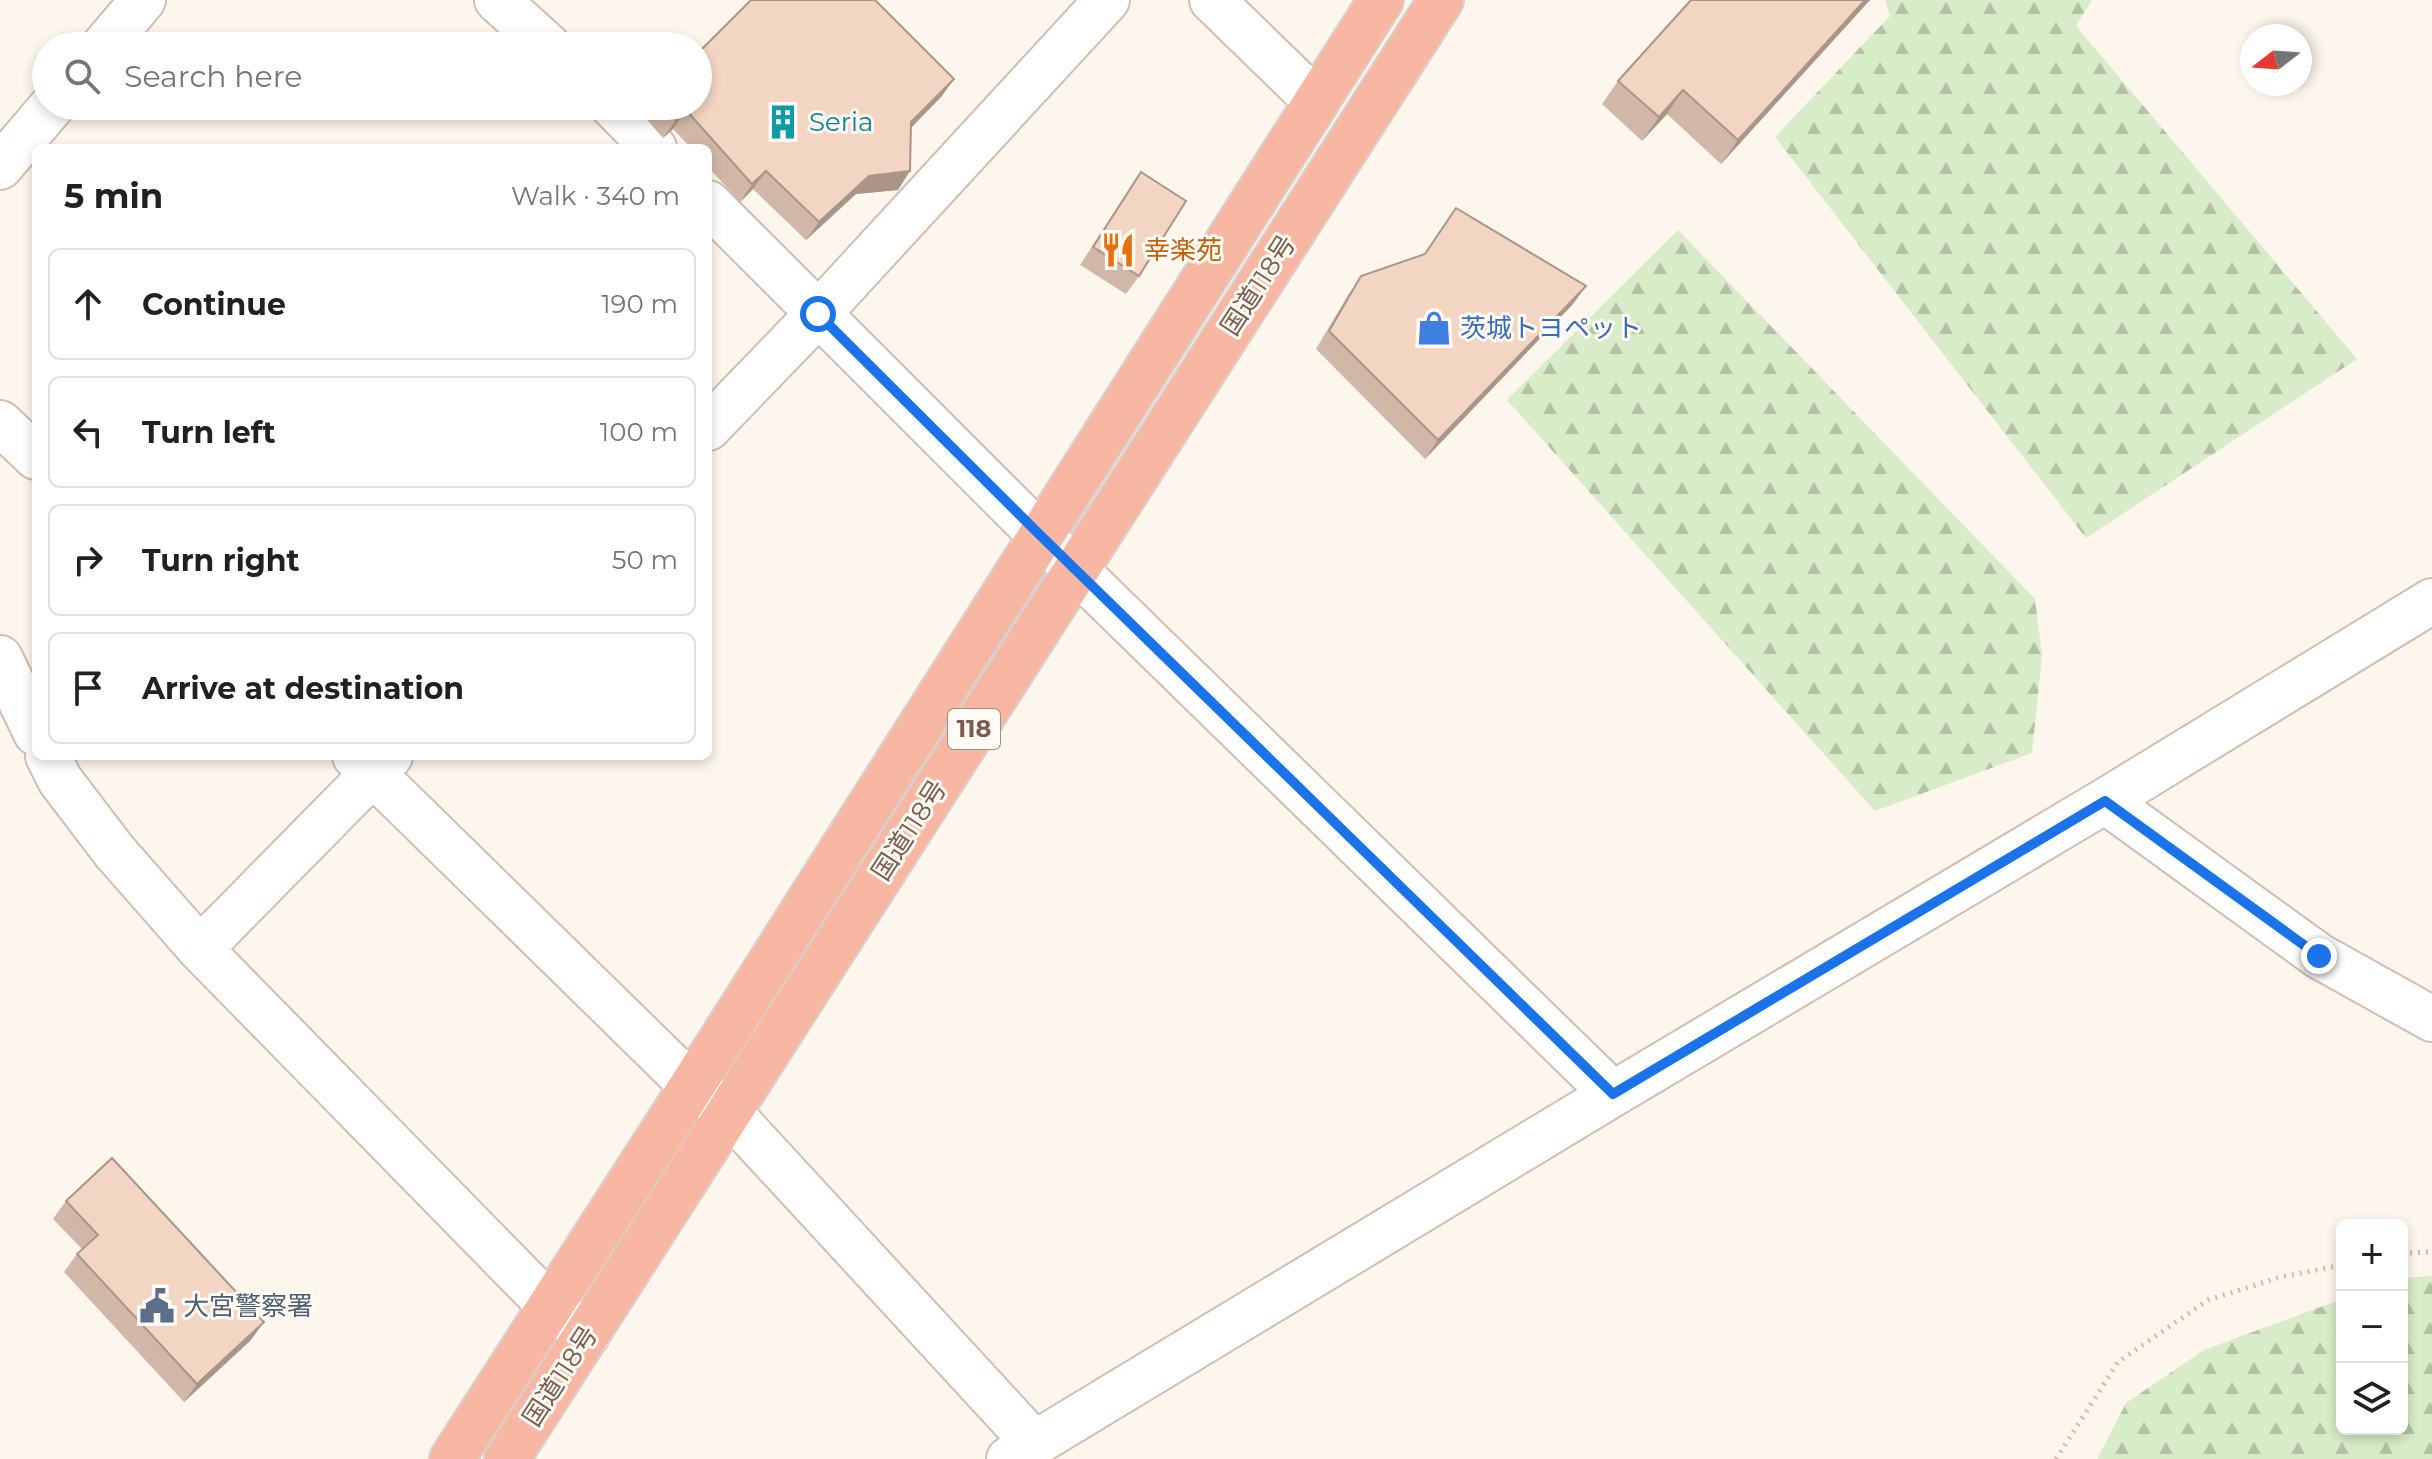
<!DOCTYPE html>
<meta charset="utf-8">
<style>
:root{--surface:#fff;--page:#f6f6f6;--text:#202124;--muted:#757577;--line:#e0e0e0}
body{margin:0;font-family:Montserrat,"Noto Sans JP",sans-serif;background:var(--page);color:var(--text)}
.controls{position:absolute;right:24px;bottom:24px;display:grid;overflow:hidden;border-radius:12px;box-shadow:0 4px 12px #0003}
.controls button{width:72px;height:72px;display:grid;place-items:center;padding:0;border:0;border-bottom:2px solid var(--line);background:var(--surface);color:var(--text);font:40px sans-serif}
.compass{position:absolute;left:2240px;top:24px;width:72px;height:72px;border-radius:50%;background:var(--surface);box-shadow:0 4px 12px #0003;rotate:253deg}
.stop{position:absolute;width:24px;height:24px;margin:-18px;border:6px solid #1a73e8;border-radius:50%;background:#fff}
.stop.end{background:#1a73e8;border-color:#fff;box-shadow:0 2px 8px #0008}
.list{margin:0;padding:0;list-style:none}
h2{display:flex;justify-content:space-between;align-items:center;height:104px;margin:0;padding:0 32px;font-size:34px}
h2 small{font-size:26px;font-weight:400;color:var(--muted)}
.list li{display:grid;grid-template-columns:52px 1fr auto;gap:24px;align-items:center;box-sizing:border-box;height:112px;margin:0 16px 16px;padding:0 16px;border:2px solid var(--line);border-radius:12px}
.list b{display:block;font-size:30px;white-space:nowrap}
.list em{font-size:26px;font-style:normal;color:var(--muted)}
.icon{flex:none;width:44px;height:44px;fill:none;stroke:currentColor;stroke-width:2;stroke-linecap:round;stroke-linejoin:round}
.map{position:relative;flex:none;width:2432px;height:1459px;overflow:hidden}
.search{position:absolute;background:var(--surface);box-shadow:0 4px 12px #0003;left:32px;top:32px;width:680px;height:88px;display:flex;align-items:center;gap:20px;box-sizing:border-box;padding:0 28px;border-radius:44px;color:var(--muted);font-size:30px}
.panel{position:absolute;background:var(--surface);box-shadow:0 4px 12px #0003;left:32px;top:144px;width:680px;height:616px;border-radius:12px}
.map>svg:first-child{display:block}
.forest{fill:url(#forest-firs)}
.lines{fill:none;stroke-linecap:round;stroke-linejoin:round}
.minor-casing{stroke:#d1beb0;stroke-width:48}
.highway-casing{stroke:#dad1cd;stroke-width:48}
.path{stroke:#d9b8a5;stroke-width:5;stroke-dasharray:2 6;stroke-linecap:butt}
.minor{stroke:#fff;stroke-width:44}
.highway{stroke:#f7b7a3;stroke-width:44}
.wall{fill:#d1b7a8}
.shaded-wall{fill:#aa9588}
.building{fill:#f3d5c3;stroke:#aa9588;stroke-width:2}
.route{stroke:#1a73e8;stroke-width:10}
.labels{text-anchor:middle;stroke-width:6;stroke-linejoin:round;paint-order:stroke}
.shield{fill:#fffaf3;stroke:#a28b7f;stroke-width:2}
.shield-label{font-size:24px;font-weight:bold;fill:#7a5c4d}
.culture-label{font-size:26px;fill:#0d838f;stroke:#fffaf3;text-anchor:start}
.food-label{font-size:26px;fill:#c56008;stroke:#fffaf3;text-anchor:start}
.street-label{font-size:26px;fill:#7a5c4d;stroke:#fffaf3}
.shop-label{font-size:26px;fill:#366cbe;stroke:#fffaf3;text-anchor:start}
.service-label{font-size:26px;fill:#4e5e75;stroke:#fffaf3;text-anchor:start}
</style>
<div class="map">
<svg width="2432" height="1459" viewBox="0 0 2432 1459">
<defs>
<pattern id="forest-firs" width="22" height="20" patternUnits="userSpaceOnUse" patternTransform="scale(2)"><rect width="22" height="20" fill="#d8ecc9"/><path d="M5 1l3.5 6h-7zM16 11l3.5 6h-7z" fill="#b4c2a5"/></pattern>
</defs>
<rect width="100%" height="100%" fill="#fdf6ec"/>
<path class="forest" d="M1885,0H2092L2076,26L2357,359L2086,538L1775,137L1890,16Z
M1678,230L2035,599L2042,656L2032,753L1875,811L1507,400Z
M2432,1276V1459H2097L2126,1403L2204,1350L2342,1299V1429H2402V1278Z"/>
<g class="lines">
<g class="minor-casing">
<path id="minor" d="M497,0L548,46
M1212,0L1316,101
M104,46L143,0
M613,106L654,148
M0,167L52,106
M708,203L1040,535L1613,1094
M0,423L36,457
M708,428L818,314L1107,0
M0,658L36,733
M48,756L60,780L114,851L200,949L550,1306L587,1335
M355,756L692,1086L729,1112L1035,1444
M2105,801L2319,956L2432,1019
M200,949L390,756
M1009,1459L1613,1094L2105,801L2432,601"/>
</g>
<g class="highway-casing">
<path id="highway" d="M452,1459L692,1086L1381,0
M507,1459L1441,0"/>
</g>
<path class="path" d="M2402,1253L2432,1252
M2056,1459L2118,1362L2208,1300L2281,1277L2342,1265"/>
<use href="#minor" class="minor"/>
<use href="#highway" class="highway"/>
</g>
<path class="wall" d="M1870,0L1721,164L1667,114L1642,141L1602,104L1618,81Z
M954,79L941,97L911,128L898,190L856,194L806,240L753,189L740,202L708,167V148H691L673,129L663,138L642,114L648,106H698Z
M1141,172L1139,276L1126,294L1080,265Z
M1361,276L1573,304L1425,459L1316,349L1348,295Z
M66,1201L251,1340L184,1402L64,1272L77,1254L82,1249L53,1219Z"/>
<path class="shaded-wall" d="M1865,0H1870L1721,164L1738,140Z
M954,79L941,97L898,141L911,122Z
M1683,90L1667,114L1642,141L1659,117Z
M686,110L673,129L663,138L676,120Z
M766,171L753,189L740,202L752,184Z
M910,171L898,190L856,194L806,240L819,222L869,176Z
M1586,286L1573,304L1425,459L1438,440Z
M264,1322L251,1340L184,1402L197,1384Z"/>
<path class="building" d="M751,0H875L954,79L911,122L910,171L869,176L819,222L766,171L752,184L686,110L676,120L664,106H698V53Z
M1691,0H1865L1738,140L1683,90L1659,117L1618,81Z
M1141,172L1186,201L1139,276L1093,247Z
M1456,208L1586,286L1438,440L1329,331L1361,276L1425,254Z
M112,1158L264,1322L197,1384L77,1254L98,1235L66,1201Z"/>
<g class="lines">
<path class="route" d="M818,314L1040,535L1613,1094L2105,801L2319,956"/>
</g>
<defs>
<g id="building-bare" transform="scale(2.76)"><path d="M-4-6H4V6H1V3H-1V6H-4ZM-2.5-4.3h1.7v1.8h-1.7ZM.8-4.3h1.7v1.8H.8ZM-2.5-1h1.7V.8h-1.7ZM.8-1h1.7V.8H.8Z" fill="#0f9aa8" stroke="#fffaf3" stroke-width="2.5" paint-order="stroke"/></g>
<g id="restaurant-bare" transform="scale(2.76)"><path d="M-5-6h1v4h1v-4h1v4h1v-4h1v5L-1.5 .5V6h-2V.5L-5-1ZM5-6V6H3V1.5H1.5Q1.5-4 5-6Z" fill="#e8710a" stroke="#fffaf3" stroke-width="2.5" paint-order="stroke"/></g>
<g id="shop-bare" transform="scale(2.76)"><path d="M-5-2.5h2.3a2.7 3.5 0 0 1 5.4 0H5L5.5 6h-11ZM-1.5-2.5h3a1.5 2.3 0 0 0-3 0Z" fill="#3f7fe0" stroke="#fffaf3" stroke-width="2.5" paint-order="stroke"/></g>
<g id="civic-bare" transform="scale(2.76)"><path d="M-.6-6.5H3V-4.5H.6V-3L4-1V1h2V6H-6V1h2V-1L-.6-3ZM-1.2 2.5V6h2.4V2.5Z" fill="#5c6f8a" stroke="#fffaf3" stroke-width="2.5" paint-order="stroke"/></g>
</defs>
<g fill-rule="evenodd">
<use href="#building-bare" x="783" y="122"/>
<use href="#restaurant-bare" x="1118" y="250"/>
<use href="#shop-bare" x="1434" y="328"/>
<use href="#civic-bare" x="157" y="1306"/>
</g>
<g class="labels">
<rect class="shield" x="948" y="709" width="52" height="40" rx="6"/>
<g class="shield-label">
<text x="974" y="737">118</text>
</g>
<g class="culture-label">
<text x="809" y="131">Seria</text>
</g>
<g class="food-label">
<text x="1144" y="259">幸楽苑</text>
</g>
<g class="street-label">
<text transform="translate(1258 285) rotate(-57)" y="9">国道118号</text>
<text transform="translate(909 830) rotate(-57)" y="9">国道118号</text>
<text transform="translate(560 1376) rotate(-57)" y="9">国道118号</text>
</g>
<g class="shop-label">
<text x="1460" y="337">茨城トヨペット</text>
</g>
<g class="service-label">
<text x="183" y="1315">大宮警察署</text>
</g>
</g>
</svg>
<div class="controls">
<button>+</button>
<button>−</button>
<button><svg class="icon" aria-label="layers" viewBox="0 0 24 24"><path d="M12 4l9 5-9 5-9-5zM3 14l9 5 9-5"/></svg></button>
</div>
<svg class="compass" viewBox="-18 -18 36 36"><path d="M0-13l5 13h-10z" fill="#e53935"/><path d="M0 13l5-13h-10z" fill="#757577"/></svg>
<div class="stop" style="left:818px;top:314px"></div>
<div class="stop end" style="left:2319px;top:956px"></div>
<div class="search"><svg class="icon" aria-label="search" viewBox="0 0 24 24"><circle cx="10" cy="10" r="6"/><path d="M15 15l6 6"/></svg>Search here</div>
<section class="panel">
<h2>5 min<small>Walk · 340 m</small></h2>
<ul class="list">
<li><svg class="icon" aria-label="ahead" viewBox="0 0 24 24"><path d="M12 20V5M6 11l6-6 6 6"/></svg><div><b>Continue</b></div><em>190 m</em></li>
<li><svg class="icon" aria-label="left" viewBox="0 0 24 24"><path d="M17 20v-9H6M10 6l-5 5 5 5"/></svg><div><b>Turn left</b></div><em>100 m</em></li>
<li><svg class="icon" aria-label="right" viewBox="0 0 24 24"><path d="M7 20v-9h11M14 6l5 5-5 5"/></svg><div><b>Turn right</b></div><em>50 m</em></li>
<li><svg class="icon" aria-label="arrive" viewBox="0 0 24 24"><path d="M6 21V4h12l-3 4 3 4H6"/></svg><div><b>Arrive at destination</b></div></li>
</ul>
</section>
</div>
